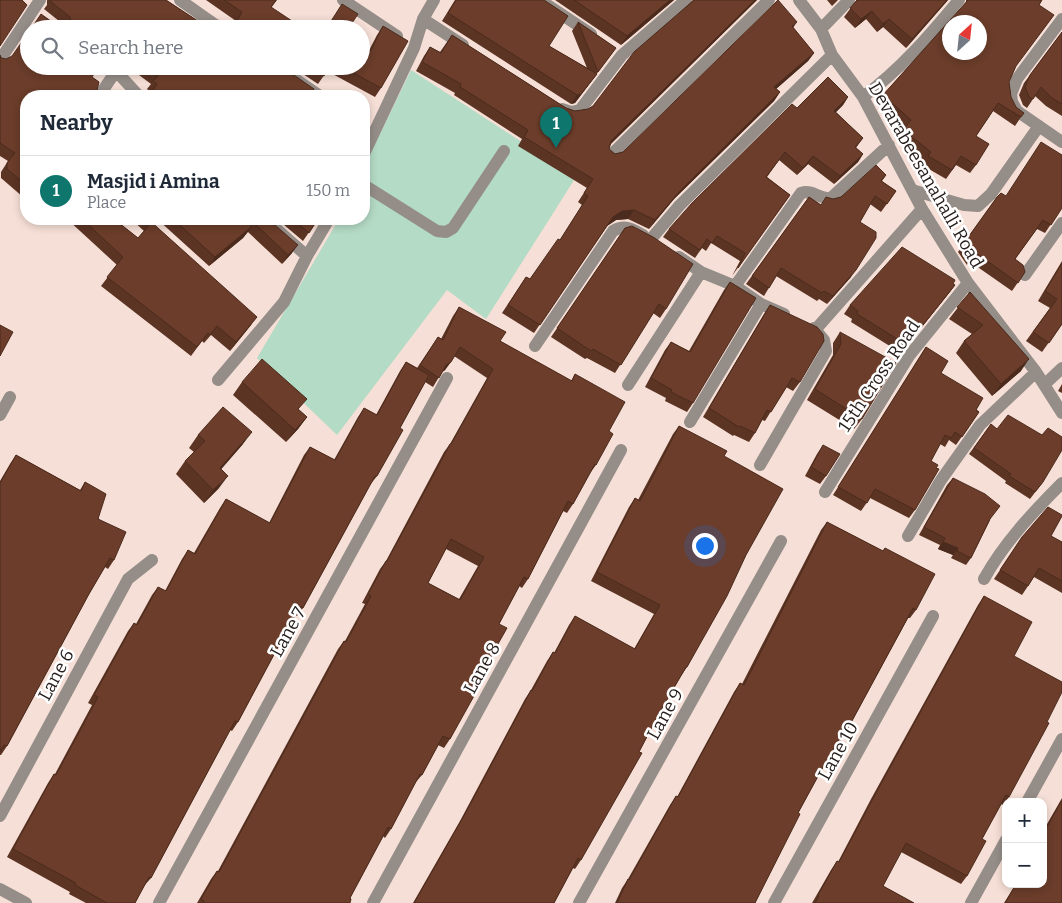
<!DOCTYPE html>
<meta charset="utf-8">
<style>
:root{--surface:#fff;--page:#f2f2f3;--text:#1f2937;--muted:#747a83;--line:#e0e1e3;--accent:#0f766e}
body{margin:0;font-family:Bitter,serif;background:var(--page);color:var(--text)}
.controls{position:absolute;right:15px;bottom:15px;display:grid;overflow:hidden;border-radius:10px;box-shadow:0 2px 8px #0003}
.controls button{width:45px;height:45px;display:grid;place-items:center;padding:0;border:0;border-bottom:1px solid var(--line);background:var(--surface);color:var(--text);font:25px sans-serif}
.compass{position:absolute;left:942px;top:15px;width:45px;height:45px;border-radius:50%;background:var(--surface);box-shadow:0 2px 8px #0003;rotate:27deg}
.you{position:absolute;left:704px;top:545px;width:18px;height:18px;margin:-12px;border:4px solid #fff;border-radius:50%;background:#1a73e8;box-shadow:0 0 0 8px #1a73e833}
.badge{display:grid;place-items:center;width:32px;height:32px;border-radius:50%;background:var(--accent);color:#fff;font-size:16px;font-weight:700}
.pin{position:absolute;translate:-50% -41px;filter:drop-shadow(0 1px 2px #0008)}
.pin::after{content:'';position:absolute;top:26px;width:18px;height:15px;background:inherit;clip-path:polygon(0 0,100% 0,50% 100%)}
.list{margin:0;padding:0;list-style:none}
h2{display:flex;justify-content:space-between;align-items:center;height:65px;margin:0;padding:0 20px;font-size:21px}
h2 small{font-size:16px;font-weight:400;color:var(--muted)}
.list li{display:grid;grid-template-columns:32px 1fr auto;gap:15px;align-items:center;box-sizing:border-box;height:70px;padding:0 20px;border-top:1px solid var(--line)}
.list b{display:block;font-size:19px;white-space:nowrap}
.list p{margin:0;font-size:16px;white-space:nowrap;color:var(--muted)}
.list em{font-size:16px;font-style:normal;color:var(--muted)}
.icon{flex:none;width:28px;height:28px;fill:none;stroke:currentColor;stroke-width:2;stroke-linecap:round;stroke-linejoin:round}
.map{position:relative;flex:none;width:1062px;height:903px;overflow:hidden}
.search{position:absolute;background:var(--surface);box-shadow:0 2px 8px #0003;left:20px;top:20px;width:350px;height:55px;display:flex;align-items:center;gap:12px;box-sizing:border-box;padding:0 18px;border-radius:28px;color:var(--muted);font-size:19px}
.panel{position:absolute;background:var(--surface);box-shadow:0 2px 8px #0003;left:20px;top:90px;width:350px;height:135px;border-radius:20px}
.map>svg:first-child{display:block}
.green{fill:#b4dbc5}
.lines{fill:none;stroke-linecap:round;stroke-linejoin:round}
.minor{stroke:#958d88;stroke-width:12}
.wall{fill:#5c3424;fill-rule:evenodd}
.shaded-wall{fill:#4b2b1d}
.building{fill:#6b3d2a;stroke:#4b2b1d;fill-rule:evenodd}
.labels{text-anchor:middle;stroke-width:5;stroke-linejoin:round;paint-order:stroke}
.street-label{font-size:18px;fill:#251d1a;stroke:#fff}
</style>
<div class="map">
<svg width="1062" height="903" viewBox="0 0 1062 903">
<rect width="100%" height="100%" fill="#f6dfd6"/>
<path class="green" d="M411,70L576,177L486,319L447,290L337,435L257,358L339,219H364V167Z"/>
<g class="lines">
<path class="minor" d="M180,0L221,29
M343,0L397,36
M540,0L591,34
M799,0L821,29L832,55L863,97L922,209L968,283L1036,372L1062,413
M423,19L463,45
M1062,19L1017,79L1011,94L1012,102L1017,111L1062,142
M821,29L849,0
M0,60L40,0
M109,66L116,71L139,96
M276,66L320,96
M99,96L116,71
M863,97C901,69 929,36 959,0
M562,109L571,112L580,110L622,55L686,0
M364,154L414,48L423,19L434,0
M611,155L769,0
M364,185L437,231L446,232L453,228L504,151
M912,190L964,205L978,206L991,194L1039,126
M265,219L307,256
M651,239L680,205L832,55
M679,257L701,272L735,286L761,304L784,314
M1025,275L1062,223
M735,286L801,193C813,189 820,200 831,198L889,145
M816,329L922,209
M535,346L613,231C625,224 632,229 643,235
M218,380L284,302L307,256L329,219
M628,385L701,272
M1044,385L1062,368
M0,415L10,397
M690,422L761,304
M760,465L826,351L824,340L814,328
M825,492L909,356L968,283
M908,536L941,480L980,425L1036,372
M984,579C1004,543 1033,512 1062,483
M1027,802L1062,739
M0,816L128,579L152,560
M0,889L26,903
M159,903L447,378
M373,903L621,450
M579,903L781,541
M774,903L933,616
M971,903L1006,840"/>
</g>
<path class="wall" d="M47,0H166L210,29H31L59,27L65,28L64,25L44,9L47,5Z
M206,0H277L271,8L304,29H231L236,21Z
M455,0H544L549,46L587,68L572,31L578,22L616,48L575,103L571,104L442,21Z
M555,0H674L621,45Z
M693,0H757L611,144L609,149L615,154L623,152L797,22L793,28L814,53L808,61L776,89L780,92L774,101L674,199L649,229L628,219L616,220L607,226L534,333L502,313L526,277L530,279L560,240L582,205L578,202L587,188L518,146L522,139L454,95L455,93L416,71L424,56L430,47L440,52L452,35L566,108L575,111L588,109L593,106Z
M827,0H838L832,6Z
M856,0H948L906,48L883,27L877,32L866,19L855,28L844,17L856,1Z
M966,0H1042L1039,5L1009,82L1011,97L1021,117L1015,126L993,111L976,136V165L970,173L956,165L946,179L922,165L925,161L897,139L904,128L877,104L883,95L966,3Z
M383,26L381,88L375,97L327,71L318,84L291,66H361L377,35Z
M1062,32V116L1046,106L1035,96L1027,108L1023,105L1019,95L1024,83Z
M0,55L26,96V193L23,197L1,178V172L8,161L0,156Z
M127,66H281L151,93L147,89L151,84Z
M848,97L843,105L836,112L863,138L856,148L863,154L858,162L834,184L808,164L797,175L779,160L767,177L790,195L732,276L740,261L711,243L706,251L702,248L695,258L663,237L669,229L797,108Z
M886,175L882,181L896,191L881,212L870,204L860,222L851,277L827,304L819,299L817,301L776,276L764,296L746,284L809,197L821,205L833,199L841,197Z
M1006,196L1053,221L1045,233L1037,229L1015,259L1025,272L1012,291L969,261L967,265L958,252L997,197Z
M67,219H114L138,238L144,231L131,219H148L251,325L230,351L211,335L204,343L202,341L191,356L101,286L117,265Z
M157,219H268L292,253L282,264L248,232L243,238L209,266Z
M277,219H318L303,241Z
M625,228L666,309L660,318L653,313L615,373L587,358L585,359L551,337Z
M1062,261V324L1042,352L1026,341L1050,308L1038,301Z
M730,282L693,403L687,412L665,401L666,398L645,387L665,350L671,342L689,351L724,290Z
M953,284L955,285L949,293L901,353L851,322L852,319L844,314L850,305Z
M970,292L1021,371L992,396L956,353L964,341L972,334L949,319Z
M770,305L800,382L793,391L786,387L765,421L762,420L755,433L749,442L734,435L733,436L703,417L764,314Z
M459,307L500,341L571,381L575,374L609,431L596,465L590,473L573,504L567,513L563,511L528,579L522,588L519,586L499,624L485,667L450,739L444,748L438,745L422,775L415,783L391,829L385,838L383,836L350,898V903H197L211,879L217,871H218L338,649L344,641H345L365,604L362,603L380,569L386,561L444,452L450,444L487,378L454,356L445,370L442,372L433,387L425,382L400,428L377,476L370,485L303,608L297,616L295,615L238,722L232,731L230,730L151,878L144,886L135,903H86L69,894L70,892L7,857L48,783L54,774H55L92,705L88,703L128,631L134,623L136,624L152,595L158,587L165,591L182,559L188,550L194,553L220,508L226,499L269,523L304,455L310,447L334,460L358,417L364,408L376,415L400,371L406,362L417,368L438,337L441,339L453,316ZM446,549L478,566L459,599L428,583Z
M840,332L862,419L854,429L807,400L833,355V343Z
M926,347L941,373L979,412L956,445L949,440L945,447L940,444L931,461L915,510L909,518L870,498L861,511L833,495Z
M242,382L299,410L307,417L298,429L286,442L233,395Z
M1062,384V393L1058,391Z
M991,424L1043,482L1030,499L1005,483L1006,481L969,454Z
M679,426L724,456L746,555L687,667L681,676L661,710L581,860L575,869L573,868L554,903H413L460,821L525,699L531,690L547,661L553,652L554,653L569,625L575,616L634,649L654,614L591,581L629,507L635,498L638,500L673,434Z
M198,435L243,444L221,469L219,488L204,503L176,474L185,461L194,452L189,448Z
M823,445L826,476L820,484L805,476L817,454Z
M16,455L80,490L85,482L114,560L108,569L105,567L89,594L7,746L1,755H0V481L10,464Z
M953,478L990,520L971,558L966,565L951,558L953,555L938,549L940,545L919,535L947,485Z
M827,522L883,551L885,548L916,610L910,618H908L846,732L840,741L839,740L822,769L798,813L755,903H615L622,888L628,879L670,805L676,796L677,797L734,692L740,683L742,684L821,530Z
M1051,536L1062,542V593L1034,577L1022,595L994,579L1022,537Z
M984,596L1047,722L1009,797L1003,805L1001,804L982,839L967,876L961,884L901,852L883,886L914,903H812L831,870L837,861L838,862L871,799L978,605Z
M1062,798V901L1061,903H1004L1016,884L1020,886L1021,884H1043V831Z"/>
<path class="shaded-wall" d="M670,0H674L621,45L627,36Z
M755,0H757L605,149L611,141Z
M947,0H948L906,48L912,39Z
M872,11L866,19L855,28L861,19Z
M889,19L883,27L877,32L883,24Z
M814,53L808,61L768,96L774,87Z
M597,74L575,103L571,104L577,95Z
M780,92L774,101L674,199L649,229L655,220L680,191Z
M848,97L843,105L829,119L834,111Z
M863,154L858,162L834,184L840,176Z
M813,156L808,164L797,175L803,168Z
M634,210L628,219L616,220L607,226L613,217L622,211Z
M254,223L243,238L209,266L215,257Z
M298,245L292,253L282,264L288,255Z
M856,270L851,277L827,304L833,296Z
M955,285L949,293L901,353L907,345Z
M257,317L251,325L230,351L236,342Z
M1029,359L1021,371L992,396L1001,384Z
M451,362L445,370L440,374L446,365Z
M307,417L298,429L286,442L295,430Z
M252,432L243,444L211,481L220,468Z
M228,476L219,488L204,503L213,490Z
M943,542L958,548L953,555L938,549Z"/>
<path class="building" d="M0,0H22L27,5L0,46Z
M50,0H166L210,29H31L41,14L59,27L66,28L69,25L71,22L70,17L50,1Z
M224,0H276L271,7L304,29H232L242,12Z
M456,0H544L568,16L549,46L597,74L581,94L577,95L448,13Z
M574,0H670L627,36Z
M694,0H755L611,141L609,149L615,154L623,152L778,0L797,22L792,26L814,53L774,87L780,92L680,191L655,220L634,210L622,211L613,217L540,325L508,305L526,277L530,279L558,239L560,240L588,196L584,193L593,179L524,137L528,130L460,87L461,84L422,62L430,47L441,53L452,35L566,108L575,111L588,109L593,106L634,52Z
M857,0H947L912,39L889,19L883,24L872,11L861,19L850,8Z
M968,0H1042L1039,5L1054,15L1016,66L1009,82L1011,97L1016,107L1024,113L1021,117L998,103L976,136L989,144L976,165L961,156L952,170L928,156L931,152L903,130L911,120L883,95ZM950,22H980V52H950Z
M342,4L358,14L348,29H326Z
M578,22L616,48L598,72Z
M383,26L408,41L381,88L341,66H361V52L368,56Z
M29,32V66H99L92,77L99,82L97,90L93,96H26V185L7,169V163L15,153L0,143V55L1,58L6,59L12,56Z
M1062,32V104L1052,98L1041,87L1033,99L1029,97L1025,87L1030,75Z
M145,66H281L314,89L310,96H145L151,93L157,84L153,81L158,76Z
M309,66H330L324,76Z
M828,77L848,97L834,111L863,138L855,147L863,154L840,176L813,156L803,168L785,152L766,177L790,195L738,268L745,253L717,236L712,243L707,239L700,250L669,229L692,203L792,104L797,108Z
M1041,142L1062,155V208L1051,225L1043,220L1015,259L1023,265L1025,272L1018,283L976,253L973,257L964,243L997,197L1001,193L1006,196Z
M876,165L886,175L881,181L896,191L887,204L875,196L860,222L876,232V238L856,270L833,296L824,291L822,293L781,268L769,288L752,276L809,197L821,205L826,197L833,199L841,197Z
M82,219H114L138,238L151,223L146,219H148L257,317L236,342L217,326L210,335L208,333L197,347L107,277L123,257Z
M173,219H268L298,245L288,255L254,223L249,229L215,257Z
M293,219H318L309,233Z
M632,226L653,237L693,264L666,309L659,304L621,365L593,349L591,351L557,328L625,228Z
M902,247L955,280L953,284L955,285L907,345L857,314L858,311L850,305Z
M1062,263V324L1049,343L1033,332L1057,299L1045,291Z
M730,282L756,298L693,403L671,392L672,390L651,378L671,342L690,352Z
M970,292L1029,359L1001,384L964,341L983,325L957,307Z
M770,305L817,327L823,334L824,341L800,382L792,378L771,412L767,410L755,433L740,426L739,427L709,408Z
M459,307L506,332L500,341L572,381L575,374L625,402L609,431L613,434L596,465L595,464L573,504L568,501L528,579L524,577L499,624L507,628L485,667L489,669L450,739L443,736L422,775L420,774L391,829L388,827L350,898L351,899L350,903H203L204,901L201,899L217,871L219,872L344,641L346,642L371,596L368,594L386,561H387L441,461L450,444H451L493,369L460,347L451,362L446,365L439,378L420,365L438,337L443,340ZM451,539L484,557L460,600L428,583Z
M0,325L13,332L0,356Z
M840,332L896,363L862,419L815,389L841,344Z
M926,347L948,361L941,373L983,398L976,410L979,412L962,437L955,432L951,438L945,435L931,461L938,465L936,468L939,469L915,510L875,489L867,503L838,487Z
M262,359L307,399L298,409L307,417L295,430L242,382Z
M406,362L429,375L400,428L403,430L377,476H375L303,608L300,606L238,722L235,721L151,878L149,877L135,903H107L75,885L76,883L13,849L54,774L56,775L98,697L94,695L134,623L137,625L158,587L166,591L188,550L195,554L226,499L270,523L310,447L335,460L364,408L377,415Z
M223,407L252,432L220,468L228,476L213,490L185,461L205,441L198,435Z
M1008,415L1042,435L1048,428L1062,437V450L1043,482L1035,492L1009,476L1011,474L974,448L991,424L997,429Z
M679,426L727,451L724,456L783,489L746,555L727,596L687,667H686L661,710L639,752L642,753L581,860L578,858L554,903H414L466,812L531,690L532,691L553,652L555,653L575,616L635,649L660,605L597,572L635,498L640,501Z
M823,445L840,454L826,476L811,467Z
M16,455L81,491L85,482L106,494L98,519L126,532L114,560L110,558L89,594L7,746L4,745L0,752V483Z
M953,478L985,494L1000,506L990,519L971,558L957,551L958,548L943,542L945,538L924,527Z
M1048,507L1062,515V516L1051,536L1062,542V581L1039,568L1028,586L1000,570L1022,537Z
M827,522L883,551L885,548L935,574L916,610L913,608L846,732L844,731L822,769L798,813L800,814L755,903H617L628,879L629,880L676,796L678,797L740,683L744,685Z
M984,596L1032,622L1014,656L1062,682V692L1047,722L1049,723L1009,797L1006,795L982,839L986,841L967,876L906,843L883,886L914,903H815L819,896L818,895L837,861L839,862L877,791Z
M1062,800V901L1061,903H1005L1016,884L1021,887L1023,884H1043V846L1045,843L1043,842V834Z"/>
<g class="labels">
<g class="street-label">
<text transform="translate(926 175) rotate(60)" y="6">Devarabeesanahalli Road</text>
<text transform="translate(879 376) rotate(-56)" y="6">15th Cross Road</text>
<text transform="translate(288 632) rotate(-61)" y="6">Lane 7</text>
<text transform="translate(482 668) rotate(-61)" y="6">Lane 8</text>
<text transform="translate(56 675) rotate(-62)" y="6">Lane 6</text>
<text transform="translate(665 714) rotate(-61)" y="6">Lane 9</text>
<text transform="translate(838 751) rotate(-61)" y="6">Lane 10</text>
</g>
</g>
</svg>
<div class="controls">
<button>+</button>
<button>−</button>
</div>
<svg class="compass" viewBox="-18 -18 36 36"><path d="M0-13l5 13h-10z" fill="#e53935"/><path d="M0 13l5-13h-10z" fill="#747a83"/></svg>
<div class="you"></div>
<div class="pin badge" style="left:556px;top:148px">1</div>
<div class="search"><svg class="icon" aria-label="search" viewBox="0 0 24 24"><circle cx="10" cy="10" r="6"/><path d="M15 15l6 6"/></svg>Search here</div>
<section class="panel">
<h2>Nearby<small></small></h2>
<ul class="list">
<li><span class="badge">1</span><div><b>Masjid i Amina</b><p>Place</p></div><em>150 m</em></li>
</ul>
</section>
</div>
